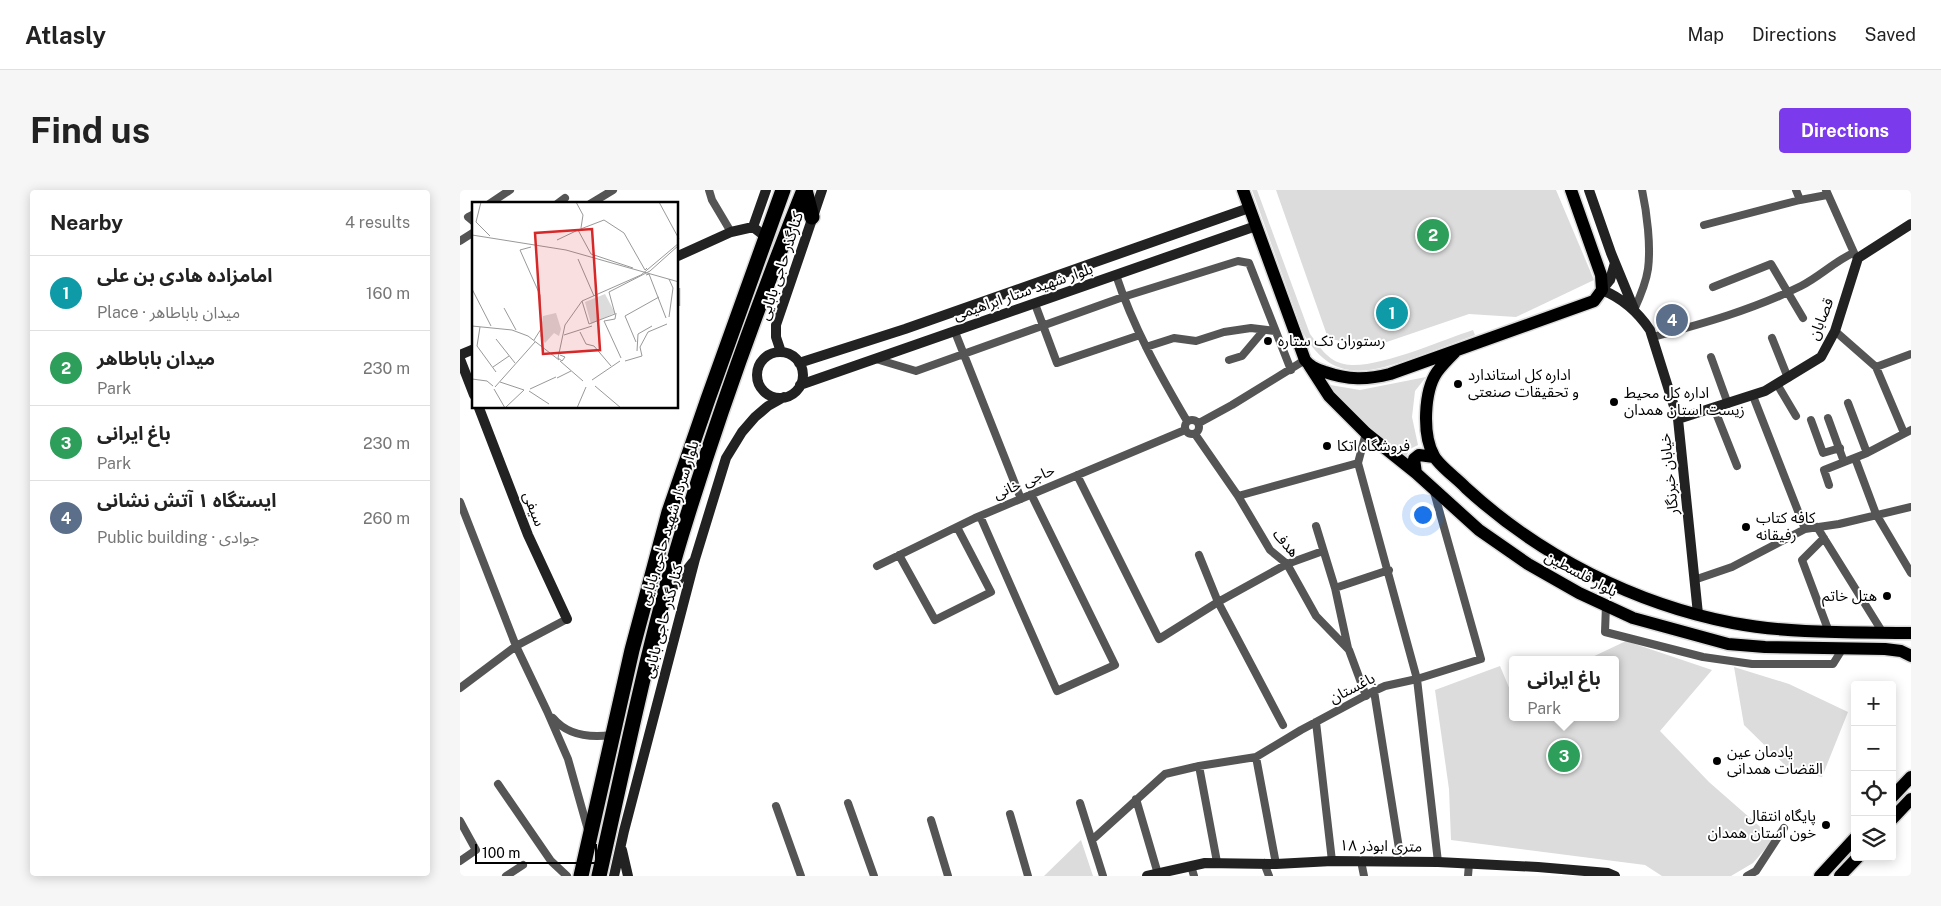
<!DOCTYPE html>
<meta charset="utf-8">
<style>
:root{--surface:#fff;--page:#f6f6f6;--text:#222;--muted:#767676;--line:#e0e0e0;--accent:#7c3aed}
body{margin:0;font-family:"Public Sans","Noto Sans Arabic",sans-serif;background:var(--page);color:var(--text)}
.controls{position:absolute;right:15px;bottom:15px;display:grid;overflow:hidden;border-radius:5px;box-shadow:0 2px 12px #0003}
.controls button{width:45px;height:45px;display:grid;place-items:center;padding:0;border:0;border-bottom:1px solid var(--line);background:var(--surface);color:var(--text);font:25px sans-serif}
.scale{position:absolute;left:15px;bottom:12px;width:122px;box-sizing:border-box;padding-left:5px;border:2px solid #000;border-top:0;font-size:14px;line-height:18px;white-space:nowrap;color:#000;-webkit-text-stroke:4px #fff;paint-order:stroke}
.you{position:absolute;left:962px;top:324px;width:18px;height:18px;margin:-12px;border:4px solid #fff;border-radius:50%;background:#1a73e8;box-shadow:0 0 0 8px #1a73e833}
.badge{display:grid;place-items:center;width:32px;height:32px;border-radius:50%;background:var(--accent);color:#fff;font-size:16px;font-weight:700}
.pin{position:absolute;translate:-50% -50%;border:2px solid #fff;box-shadow:0 1px 5px #0006}
.popup{position:absolute;left:1049px;top:466px;width:110px;height:65px;box-sizing:border-box;display:grid;place-content:center;border-radius:5px;background:var(--surface);filter:drop-shadow(0 1px 4px #0005);font-size:16px;white-space:nowrap;color:var(--muted)}
.popup b{font-size:19px;color:var(--text)}
.popup::after{content:'';position:absolute;left:50%;top:100%;margin-left:-10px;border:10px solid transparent;border-top-color:var(--surface)}
.list{margin:0;padding:0;list-style:none}
h2{display:flex;justify-content:space-between;align-items:center;height:65px;margin:0;padding:0 20px;font-size:21px}
h2 small{font-size:16px;font-weight:400;color:var(--muted)}
.list li{display:grid;grid-template-columns:32px 1fr auto;gap:15px;align-items:center;box-sizing:border-box;height:75px;padding:0 20px;border-top:1px solid var(--line)}
.list b{display:block;font-size:19px;white-space:nowrap}
.list p{margin:0;font-size:16px;white-space:nowrap;color:var(--muted)}
.list em{font-size:16px;font-style:normal;color:var(--muted)}
.icon{flex:none;width:28px;height:28px;fill:none;stroke:currentColor;stroke-width:2;stroke-linecap:round;stroke-linejoin:round}
.map{position:relative;flex:none;width:1451px;height:686px;overflow:hidden;border-radius:5px}
header{display:flex;align-items:center;gap:30px;box-sizing:border-box;height:70px;padding:0 25px;background:var(--surface);border-bottom:1px solid var(--line)}
header strong{font-size:24px}
nav{display:flex;gap:28px;margin-inline-start:auto;font-size:18px}
.intro{display:flex;align-items:center;justify-content:space-between;box-sizing:border-box;height:120px;padding:0 30px}
h1{margin:0;font-size:35px}
.button{padding:12px 22px;border-radius:5px;background:var(--accent);color:#fff;font-size:18px;font-weight:700}
main{display:flex;gap:30px;padding:0 30px}
aside{flex:1;background:var(--surface);border-radius:5px;box-shadow:0 2px 12px #0003}
.map>svg:first-child{display:block}
.green{fill:#dcdcdc}
.lines{fill:none;stroke-linecap:round;stroke-linejoin:round}
.primary-casing{stroke:#dbdbdb;stroke-width:15}
.highway-casing{stroke:#dbdbdb;stroke-width:18}
.street{stroke:#555;stroke-width:8}
.secondary{stroke:#222;stroke-width:10}
.primary{stroke:#000;stroke-width:12}
.highway{stroke:#000;stroke-width:15}
.poi-dot{fill:#000;stroke:#fff;stroke-width:2}
.labels{text-anchor:middle;stroke-width:4;stroke-linejoin:round;paint-order:stroke}
.street-label{font-size:15px;fill:#000;stroke:#fff}
.poi-label{font-size:15px;fill:#000;stroke:#fff;text-anchor:start}
.inset-river{fill:none;stroke:#a3a3a3;stroke-width:2.5}
.inset-road{fill:none;stroke:#999;stroke-width:1}
.view{fill:#d62828;fill-opacity:0.15;stroke:#d62828;stroke-width:2.5}
.inset-edge{fill:none;stroke:#000;stroke-width:2.5}
</style>
<header>
<strong>Atlasly</strong>
<nav><a>Map</a><a>Directions</a><a>Saved</a></nav>
</header>
<div class="intro"><h1>Find us</h1><a class="button">Directions</a></div>
<main>
<aside>
<h2>Nearby<small>4 results</small></h2>
<ul class="list">
<li><span class="badge" style="background:#0f9aa8">1</span><div><b>امامزاده هادی بن علی</b><p>Place · میدان باباطاهر</p></div><em>160 m</em></li>
<li><span class="badge" style="background:#2e9e5b">2</span><div><b>میدان باباطاهر</b><p>Park</p></div><em>230 m</em></li>
<li><span class="badge" style="background:#2e9e5b">3</span><div><b>باغ ایرانی</b><p>Park</p></div><em>230 m</em></li>
<li><span class="badge" style="background:#5c6f8a">4</span><div><b>ایستگاه ۱ آتش نشانی</b><p>Public building · جوادی</p></div><em>260 m</em></li>
</ul>
</aside>
<div class="map">
<svg width="1451" height="686" viewBox="0 0 1451 686">
<rect width="100%" height="100%" fill="#fff"/>
<path class="green" d="M792,0H797L850,144C859,156 868,171 884,174C913,181 982,150 1013,140L1015,145C995,153 974,160 953,168C907,184 872,193 843,143Z
M816,0H1096L1134,90L1056,127L1009,124L909,158L868,148Z
M966,187L955,201L952,227L958,255L950,259L945,269L879,210L870,195L900,200Z
M1166,451L1252,480L1200,541L1249,592L1314,649L1293,673L1271,686H1202L1185,675L991,650L989,599L975,500L1040,476L1053,507V527H1155V470H1126Z
M1274,477L1329,494L1388,522L1362,587L1329,579L1284,535Z
M621,650L633,686H584Z"/>
<g class="lines">
<g class="primary-casing">
<path id="primary" d="M783,0L845,170C850,177 857,179 865,182C888,190 907,190 930,184L1134,111L1142,100L1141,85L1111,0
M995,162C989,168 982,175 977,182C964,201 962,245 974,266C979,276 998,289 1006,298C1080,366 1175,414 1273,433C1332,444 1392,442 1451,443
M849,175L869,206L906,243L956,283L1019,340L1068,374L1119,403L1173,428L1268,454L1305,457L1425,459L1441,461L1451,466
M956,283L954,269L959,265L974,267
M1432,607L1451,587
M1432,629L1451,609
M1360,686L1395,648
M1380,686L1398,667"/>
</g>
<g class="highway-casing">
<path id="highway" d="M345,0L352,27
M121,686L172,460L209,322L248,209L323,0
M139,686C166,566 190,444 227,327C261,217 301,107 344,0"/>
</g>
<path class="street" d="M249,0L252,10L271,42
M1336,0L1340,10
M1366,0L1395,65
M29,14L50,0
M97,14L105,8
M130,14L153,0
M14,24L8,27L14,32
M1244,35L1340,10L1367,5
M0,51L14,42
M656,85C673,137 700,185 727,231
M1253,97L1311,74L1343,128
M575,114L597,173L680,145
M1174,120C1180,107 1186,93 1188,79C1191,56 1187,23 1182,0
M1375,141L1416,177L1444,243
M495,142L561,309
M1193,147C1245,133 1292,120 1341,96C1359,87 1374,72 1393,63
M1312,148L1328,188
M686,157L714,148L736,151L764,142L791,138L815,141
M1251,167L1268,214
M416,169L456,181L663,107L778,71L789,73L831,180
M769,170L782,166L804,140
M1416,177L1451,164
M1317,194L1336,226
M1293,206L1345,339
M1388,213L1407,263
M1254,218L1277,276
M1368,228L1384,272
M725 237a7 7 0 1 1 14 0a7 7 0 1 1-14 0Z
M1351,230L1363,263L1380,258
M739,233L772,215L845,170
M735,244L778,306L810,360L827,374L856,426L889,460L906,506
M1395,268L1416,324L1451,383
M898,273L957,489L978,672
M898,273L906,243
M617,285L699,449L758,412L827,374L863,361
M1369,295L1364,280L1407,263L1451,240
M778,306L898,273
M0,312L56,456L87,521L108,569L128,640
M520,326L597,501L655,475L571,304
M856,336L875,398L888,458
M1357,337L1423,443
M1364,348L1342,370L1369,442
M439,365L475,430L531,402L497,337
M739,365L758,412L823,535
M417,376L515,328L725,240
M1234,390L1272,377L1345,339L1379,334L1451,317
M875,398L929,380
M1146,415L1145,442L1243,467L1292,474H1373L1383,458
M0,498L56,456L107,429
M914,501L941,671
M93,528C108,546 130,548 152,545
M856,532L872,671
M796,567L816,674
M739,576L757,672
M38,594L91,671L107,686
M676,609L698,684
M388,613L414,686
M620,613L643,686
M316,616L341,686
M550,624L568,686
M471,630L488,686
M0,631L16,660L0,671
M632,650L705,584L739,576L796,567L841,540L914,501L925,496L957,489L1021,469L974,302
M901,671L904,686
M804,673L809,686
M731,676L734,686
M46,686L63,675
M1008,686L1009,674
M1287,686L1296,681L1324,638"/>
<path class="secondary" d="M1129,0L1151,63L1174,119
M293,37L306,0
M218,66L271,42L293,37L306,47
M1155,73L1150,90L1142,100C1162,108 1178,122 1190,140L1218,229L1238,424
M321,162L316,147V135L362,0
M297 185a23 23 0 1 1 46 0a23 23 0 1 1-46 0Z
M0,165L14,159
M0,169L14,205
M339,173L445,139L789,18
M340,195L796,36
M19,218L68,345L107,429
M1218,229L1305,201L1361,167L1375,141L1398,68L1451,34
M206,406L233,372
M162,660L168,686
M154,686L164,641L235,369L266,268L282,242L295,227L308,216L324,207
M687,686L745,673L816,674L872,671L978,672L1078,677L1148,683L1155,686"/>
<use href="#primary" class="primary"/>
<use href="#highway" class="highway"/>
</g>
<g class="poi-dot">
<circle cx="808" cy="151" r="5"/>
<circle cx="998" cy="194" r="5"/>
<circle cx="1154" cy="212" r="5"/>
<circle cx="867" cy="256" r="5"/>
<circle cx="1286" cy="337" r="5"/>
<circle cx="1427" cy="406" r="5"/>
<circle cx="1257" cy="571" r="5"/>
<circle cx="1366" cy="635" r="5"/>
</g>
<g class="labels">
<g class="street-label">
<text transform="translate(321 76) rotate(-72)" y="5">کنارگذر حاجی بابایی</text>
<text transform="translate(563 102) rotate(-19)" y="5">بلوار شهید ستار ابراهیمی</text>
<text transform="translate(1361 129) rotate(-68)" y="5">قصابان</text>
<text transform="translate(1209 284) rotate(-96)" y="5">خیابان خبرنگار</text>
<text transform="translate(564 292) rotate(-23)" y="5">حاجی خانی</text>
<text transform="translate(74 319) rotate(69)" y="5">سیفی</text>
<text transform="translate(209 333) rotate(-73)" y="5">بلوار سردار شهید حاجی بابایی</text>
<text transform="translate(826 353) rotate(50)" y="5">هدف</text>
<text transform="translate(1121 384) rotate(28)" y="5">بلوار فلسطین</text>
<text transform="translate(203 431) rotate(-75)" y="5">کنار گذر حاجی بابایی</text>
<text transform="translate(892 498) rotate(-27)" y="5">باغستان</text>
<text transform="translate(921 656) rotate(1)" y="5">۱۸ متری ابوذر</text>
</g>
<g class="poi-label">
<text x="818" y="156">رستوران تک ستاره</text>
<text x="1008" y="190">اداره کل استاندارد<tspan x="1008" dy="17">و تحقیقات صنعتی</tspan></text>
<text x="1164" y="208">اداره کل محیط<tspan x="1164" dy="17">زیست استان همدان</tspan></text>
<text x="877" y="261">فروشگاه اتکا</text>
<text x="1296" y="333">کافه کتاب<tspan x="1296" dy="17">رفیقانه</tspan></text>
<text x="1417" y="411" text-anchor="end">هتل خاتم</text>
<text x="1267" y="567">یادمان عین<tspan x="1267" dy="17">القضات همدانی</tspan></text>
<text x="1356" y="631" text-anchor="end">پایگاه انتقال<tspan x="1356" dy="17">خون استان همدان</tspan></text>
</g>
</g>
<g transform="translate(12 12)">
<rect width="206" height="206" fill="#fff"/>
<path d="M133,92L143,111L119,122L113,100ZM84,111L89,127L87,134L82,131L73,141L68,134L71,114Z" fill="#dcdcdc"/>
<path class="inset-river" d="M207,86V104"/>
<path class="inset-road" d="M9,0L4,20L18,34M104,0L111,13L109,26M187,0L207,37M106,28L132,18L152,31L173,68L175,66M0,33L94,48L207,80M85,38L106,28L119,52M207,41L169,73L110,99L117,122L143,112L137,90L178,69L207,43M59,45L48,48L68,93L69,127L62,138M119,52L161,66M106,57L122,94M174,73L177,72L194,116M197,77L201,86L197,115M0,87L19,124M32,106L44,128M153,114L187,95M153,114L164,140M132,119L149,156M132,119L143,117L144,111M0,124L40,128L56,134L87,158M8,125L5,144L24,170M108,130L114,142L122,144L139,164M92,133L120,124M24,137L43,161M165,149L166,132L180,124M88,153L93,155L90,159L86,156L93,123L110,99M88,159L111,179M153,159L170,154L168,145L176,130L195,122M21,165L37,154M85,176L99,169M0,177L15,179L21,184M120,178L148,159M28,180L52,188M123,184L149,206M23,185L63,140M22,187L33,206M58,187L84,175M57,189L77,202M33,206L52,188M105,206L114,185"/>
<path class="view" d="M120,27L128,148L71,152L63,31Z"/>
<rect width="206" height="206" class="inset-edge"/>
</g>
</svg>
<div class="controls">
<button>+</button>
<button>−</button>
<button><svg class="icon" aria-label="locate" viewBox="0 0 24 24"><circle cx="12" cy="12" r="6"/><path d="M12 2v4M12 18v4M2 12h4M18 12h4"/></svg></button>
<button><svg class="icon" aria-label="layers" viewBox="0 0 24 24"><path d="M12 4l9 5-9 5-9-5zM3 14l9 5 9-5"/></svg></button>
</div>
<div class="scale">100 m</div>
<div class="you"></div>
<div class="pin badge" style="left:932px;top:123px;background:#0f9aa8">1</div>
<div class="pin badge" style="left:973px;top:45px;background:#2e9e5b">2</div>
<div class="pin badge" style="left:1104px;top:566px;background:#2e9e5b">3</div>
<div class="popup"><b>باغ ایرانی</b>Park</div>
<div class="pin badge" style="left:1212px;top:130px;background:#5c6f8a">4</div>
</div>
</main>
